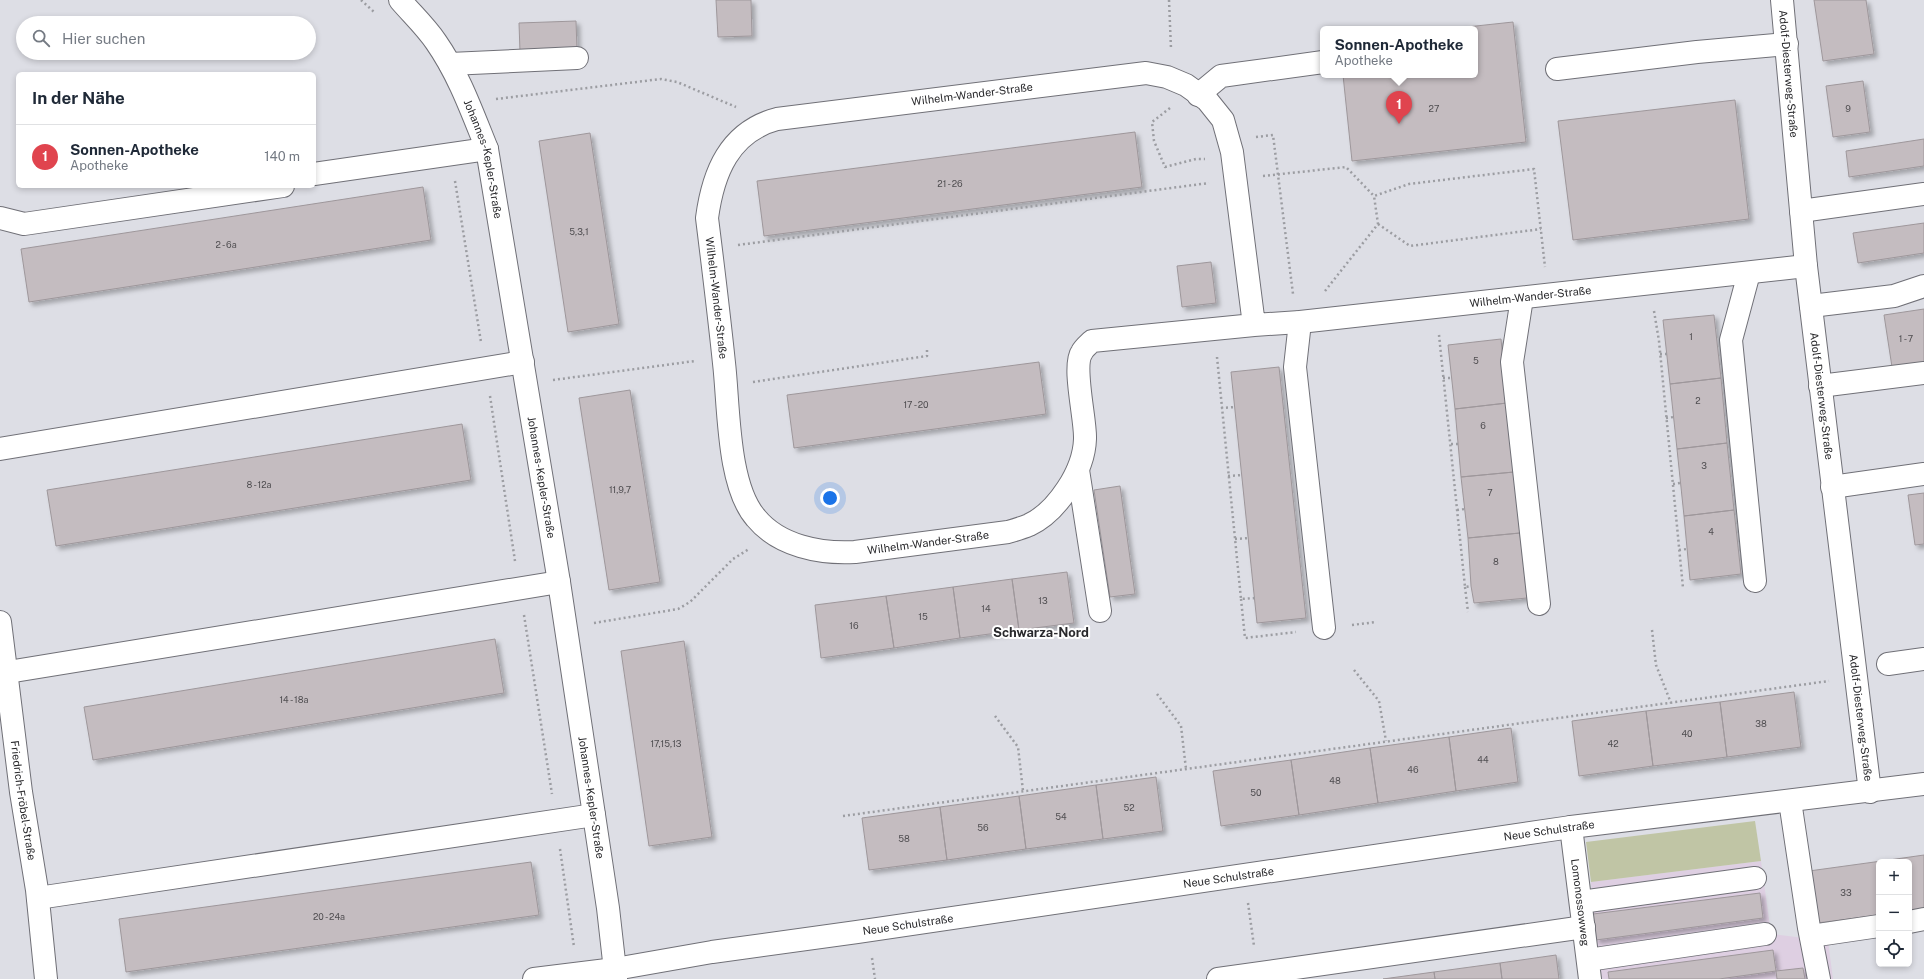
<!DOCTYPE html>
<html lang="de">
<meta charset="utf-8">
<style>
:root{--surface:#fff;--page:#f6f6f7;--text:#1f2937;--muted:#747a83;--line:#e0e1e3;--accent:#ea580c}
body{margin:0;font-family:"Public Sans",sans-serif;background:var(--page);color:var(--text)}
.controls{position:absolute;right:12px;bottom:12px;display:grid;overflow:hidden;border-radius:6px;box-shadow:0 2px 6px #0003}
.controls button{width:36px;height:36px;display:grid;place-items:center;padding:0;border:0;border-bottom:1px solid var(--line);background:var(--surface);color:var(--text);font:20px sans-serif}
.you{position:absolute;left:830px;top:498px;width:14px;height:14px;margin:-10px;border:3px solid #fff;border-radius:50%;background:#1a73e8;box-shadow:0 0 0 6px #1a73e833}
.badge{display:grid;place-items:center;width:26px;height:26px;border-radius:50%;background:var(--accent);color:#fff;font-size:13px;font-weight:700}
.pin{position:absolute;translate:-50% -33px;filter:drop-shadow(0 1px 2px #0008)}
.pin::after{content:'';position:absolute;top:21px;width:14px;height:12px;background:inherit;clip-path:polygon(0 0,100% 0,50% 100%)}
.popup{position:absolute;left:1320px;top:26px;width:158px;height:52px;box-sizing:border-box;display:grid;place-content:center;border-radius:6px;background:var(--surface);filter:drop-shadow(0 1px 3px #0005);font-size:13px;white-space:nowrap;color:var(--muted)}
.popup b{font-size:15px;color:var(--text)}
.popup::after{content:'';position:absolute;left:50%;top:100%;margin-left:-8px;border:8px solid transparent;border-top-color:var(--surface)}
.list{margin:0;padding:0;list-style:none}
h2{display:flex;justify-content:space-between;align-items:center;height:52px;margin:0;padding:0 16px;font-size:17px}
h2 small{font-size:13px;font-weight:400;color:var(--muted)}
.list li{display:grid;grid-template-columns:26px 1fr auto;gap:12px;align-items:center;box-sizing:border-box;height:64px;padding:0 16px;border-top:1px solid var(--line)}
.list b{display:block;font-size:15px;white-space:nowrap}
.list p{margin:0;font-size:13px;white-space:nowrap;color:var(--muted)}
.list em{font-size:13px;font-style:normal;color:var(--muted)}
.icon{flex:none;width:22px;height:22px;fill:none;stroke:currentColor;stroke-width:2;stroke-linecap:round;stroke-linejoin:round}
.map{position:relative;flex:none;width:1924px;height:979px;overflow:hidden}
.search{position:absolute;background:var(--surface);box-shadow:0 2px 6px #0003;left:16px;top:16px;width:300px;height:44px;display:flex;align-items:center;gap:10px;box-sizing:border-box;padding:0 14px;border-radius:22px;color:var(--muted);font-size:15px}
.panel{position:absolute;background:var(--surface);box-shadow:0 2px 6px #0003;left:16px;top:72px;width:300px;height:116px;border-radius:6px}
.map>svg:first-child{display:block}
.industrial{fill:#decfe2}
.green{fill:#c0c5a5}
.building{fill:#c4bcc0;stroke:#9e979b;filter:url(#shadow)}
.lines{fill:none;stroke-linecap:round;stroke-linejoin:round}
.minor-casing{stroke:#707077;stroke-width:24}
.path{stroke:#9c9da2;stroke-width:2.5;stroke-dasharray:2 3;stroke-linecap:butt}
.minor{stroke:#fff;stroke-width:22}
.labels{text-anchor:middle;stroke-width:4;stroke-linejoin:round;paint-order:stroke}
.number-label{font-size:9px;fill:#504e51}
.street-label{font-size:11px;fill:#29292c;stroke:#fff}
.quarter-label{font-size:13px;font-weight:bold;fill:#29292c;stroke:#fff}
</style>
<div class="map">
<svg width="1924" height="979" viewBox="0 0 1924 979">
<defs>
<filter id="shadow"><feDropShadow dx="3.5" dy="3.5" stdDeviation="2" flood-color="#0004"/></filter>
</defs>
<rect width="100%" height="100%" fill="#dddee5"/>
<path class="industrial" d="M1761,861L1771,934L1828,941L1833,979H1599L1591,882Z"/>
<path class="green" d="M1755,821L1761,861L1591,882L1586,842Z"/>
<path class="building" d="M716,0H751L752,36L718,37Z
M1814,0H1866L1874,54L1823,61Z
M576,21L577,50L520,52L519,23Z
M1513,22L1526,142L1352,161L1343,75H1475V29H1448Z
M1863,81L1870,132L1833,137L1826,86Z
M1735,100L1749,219L1573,240L1558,121Z
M1135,132L1142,187L764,236L757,181Z
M590,133L619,324L568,332L539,141Z
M1924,139V166L1849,177L1846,151Z
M423,187L431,240L29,302L21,249Z
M1924,223V253L1858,263L1853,233Z
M1211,262L1216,303L1182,307L1177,266Z
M1924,309V363L1892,367L1884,315Z
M1714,315L1721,378L1670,384L1663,320Z
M1501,339L1507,403L1455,409L1448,345Z
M1039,362L1046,414L794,448L787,395Z
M1279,367L1306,618L1257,623L1231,372Z
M1721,378L1727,443L1677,449L1670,384Z
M630,390L660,582L609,590L579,398Z
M1507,403L1514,472L1461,477L1455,409Z
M462,424L471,480L56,546L47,490Z
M1727,443L1734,510L1684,516L1677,449Z
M1514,472L1520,533L1468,538L1461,477Z
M1120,486L1135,594L1110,597L1094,490Z
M1924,493V544L1915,545L1908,495Z
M1734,510L1741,574L1690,580L1684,516Z
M1520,533L1527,598L1474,603L1471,586L1468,538Z
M1067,572L1074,623L1019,630L1012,579Z
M1012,579L1019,630L960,638L953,587Z
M953,587L960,638L894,648L886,596Z
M886,596L894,648L821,658L815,605Z
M495,639L504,693L93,760L84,707Z
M684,641L712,837L649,846L621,651Z
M1794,692L1801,747L1727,757L1720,702Z
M1720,702L1727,757L1653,766L1646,711Z
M1646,711L1653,766L1579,776L1572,721Z
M1511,728L1518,782L1456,791L1449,737Z
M1449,737L1456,791L1378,803L1370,748Z
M1370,748L1378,803L1299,815L1291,760Z
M1291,760L1299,815L1221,826L1213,771Z
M1156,777L1163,831L1103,839L1096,785Z
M1096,785L1103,839L1026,849L1019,796Z
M1019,796L1026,849L947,860L940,807Z
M940,807L947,860L869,870L862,818Z
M1924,855V909L1909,911V862H1889V860Z
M1889,860V862H1879V915L1817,923L1809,871Z
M531,862L539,915L126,972L119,919Z
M1760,893L1763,918L1596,940L1593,914Z
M1773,950L1776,971L1719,979H1609L1608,972Z
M1556,955L1559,979H1502L1500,963Z
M1500,963L1502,979H1435L1434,972Z
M1803,968L1805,979H1777L1776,971Z
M1434,972L1435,979H1383Z"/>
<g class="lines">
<g class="minor-casing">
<g id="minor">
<path id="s1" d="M400,0C412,14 426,27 436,42C459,75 472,112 487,149L559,582L608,908L616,979"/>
<path id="s2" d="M1782,0L1806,266L1870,792"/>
<path d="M450,64L577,58"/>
<path d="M1557,69L1697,52L1787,44"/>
<path d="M1198,95L1221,76L1323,62"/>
<path d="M314,174L487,149"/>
<path d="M1801,211L1924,194"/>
<path d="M0,218L24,224L283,186"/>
<path d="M1749,273L1731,340L1755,581"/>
<path d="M1522,298L1512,362L1539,604"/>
<path d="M1811,306L1894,296L1924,286"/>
<path d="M1300,322L1295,367L1324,628"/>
<path id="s3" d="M1254,325L1232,152L1223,120L1207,100L1186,85L1167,77L1146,73L777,119C729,132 713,173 707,218C713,266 719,315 724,363C729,405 727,485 756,518C779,546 820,554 855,552L1008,532C1015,530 1022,528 1029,525C1057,512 1084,471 1085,439C1086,420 1072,366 1082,352C1084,348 1089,344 1092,341L1254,325L1300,322L1806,266"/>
<path d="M1820,386L1924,373"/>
<path d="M0,449L523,362"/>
<path d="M1078,470L1100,611"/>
<path d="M1832,487L1924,474"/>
<path id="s4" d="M0,622L21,792L37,890L46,979"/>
<path d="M1888,664L1924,659"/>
<path d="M8,672L559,582"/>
<path d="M1790,801L1809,928L1819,979"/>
<path id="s5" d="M1571,827L1590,979"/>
<path d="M38,898L594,815"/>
<path d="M1581,902L1755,878"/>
<path d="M1909,922L1924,919"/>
<path d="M1811,936L1879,926"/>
<path d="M1588,960L1765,934"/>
<path id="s6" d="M534,979L615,969L712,952L857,932L1571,827L1924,784"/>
<path d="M1218,979L1584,927"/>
</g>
</g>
<path class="path" d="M361,0L374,12
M1169,0L1171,49
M496,99L661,79L677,82L736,107
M1170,108L1152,122L1154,141L1165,167L1196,159H1205
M1256,137L1273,135L1293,294
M1263,176L1346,167L1374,196L1409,184L1534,169L1545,267
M455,181L481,342
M1378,224L1410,246L1541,229
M738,245L1209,183
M1325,291L1378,224L1374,196
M1654,311L1659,341L1683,588
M1439,335L1465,587L1471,586
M1660,354H1667
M1217,357L1241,599L1255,598
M1443,378H1451
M553,380L695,361
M753,382L927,356V347
M490,396L515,561
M1221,408L1235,407
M1666,418L1674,417
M1451,444H1458
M1228,476L1242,475
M1673,484L1680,483
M1457,510L1465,509
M1235,539L1249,538
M1679,550L1687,549
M1465,587L1468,612
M1241,599L1245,638L1296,632
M524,615L552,794
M594,623L678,609L690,602L733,559L749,549
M1352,625L1376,622
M1652,630L1656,665L1671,703
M1354,670L1379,701L1386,741
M1157,694L1181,726L1186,769
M995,716L1018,747L1023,791
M843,816L1829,681
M560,849L574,947
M1248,903L1254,946
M872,958L875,979"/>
<use href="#minor" class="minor"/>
</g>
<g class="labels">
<g class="number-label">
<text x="1434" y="112">27</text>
<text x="1848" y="112">9</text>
<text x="950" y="187">21 - 26</text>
<text x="579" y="235">5,3,1</text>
<text x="226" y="248">2 - 6a</text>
<text x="1691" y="340">1</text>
<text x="1906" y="342">1 - 7</text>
<text x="1476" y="364">5</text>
<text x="1698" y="404">2</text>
<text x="916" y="408">17 - 20</text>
<text x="1483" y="429">6</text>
<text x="1704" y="469">3</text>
<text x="259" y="488">8 - 12a</text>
<text x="620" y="493">11,9,7</text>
<text x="1490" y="496">7</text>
<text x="1711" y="535">4</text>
<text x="1496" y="565">8</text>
<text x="1043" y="604">13</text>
<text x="986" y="612">14</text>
<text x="923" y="620">15</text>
<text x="854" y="629">16</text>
<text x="294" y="703">14 - 18a</text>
<text x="1761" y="727">38</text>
<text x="1687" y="737">40</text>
<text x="666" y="747">17,15,13</text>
<text x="1613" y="747">42</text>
<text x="1483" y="763">44</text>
<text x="1413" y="773">46</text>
<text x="1335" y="784">48</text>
<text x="1256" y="796">50</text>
<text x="1129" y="811">52</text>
<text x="1061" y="820">54</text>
<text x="983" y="831">56</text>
<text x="904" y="842">58</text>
<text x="1846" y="896">33</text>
<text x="329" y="920">20 - 24a</text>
</g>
<g class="street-label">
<text dy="4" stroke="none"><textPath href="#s2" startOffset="74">Adolf-Diesterweg-Straße</textPath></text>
<text transform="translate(972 94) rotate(-7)" y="4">Wilhelm-Wander-Straße</text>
<text dy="4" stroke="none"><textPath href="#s1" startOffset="183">Johannes-Kepler-Straße</textPath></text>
<text dy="4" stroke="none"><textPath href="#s3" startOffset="883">Wilhelm-Wander-Straße</textPath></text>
<text dy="4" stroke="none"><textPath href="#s3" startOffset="2044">Wilhelm-Wander-Straße</textPath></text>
<text dy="4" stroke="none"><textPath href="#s2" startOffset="398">Adolf-Diesterweg-Straße</textPath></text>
<text dy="4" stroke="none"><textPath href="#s1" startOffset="507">Johannes-Kepler-Straße</textPath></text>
<text dy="4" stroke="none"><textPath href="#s3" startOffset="1291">Wilhelm-Wander-Straße</textPath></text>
<text dy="4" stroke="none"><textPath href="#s2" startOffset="722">Adolf-Diesterweg-Straße</textPath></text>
<text dy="4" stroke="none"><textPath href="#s1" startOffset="831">Johannes-Kepler-Straße</textPath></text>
<text dy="4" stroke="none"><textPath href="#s4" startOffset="180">Friedrich-Fröbel-Straße</textPath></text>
<text dy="4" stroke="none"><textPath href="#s6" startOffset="1026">Neue Schulstraße</textPath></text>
<text dy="4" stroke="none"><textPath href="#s6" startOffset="702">Neue Schulstraße</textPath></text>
<text dy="4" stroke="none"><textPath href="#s5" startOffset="76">Lomonossowweg</textPath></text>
<text dy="4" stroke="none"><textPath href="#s6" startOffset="378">Neue Schulstraße</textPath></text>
</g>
<g class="quarter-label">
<text x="1041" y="637">Schwarza-Nord</text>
</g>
</g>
</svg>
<div class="controls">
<button>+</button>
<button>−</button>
<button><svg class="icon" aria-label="locate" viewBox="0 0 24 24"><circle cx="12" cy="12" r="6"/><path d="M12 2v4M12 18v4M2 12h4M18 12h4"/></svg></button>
</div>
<div class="you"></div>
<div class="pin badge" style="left:1399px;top:124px;background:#e0444e">1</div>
<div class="popup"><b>Sonnen-Apotheke</b>Apotheke</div>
<div class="search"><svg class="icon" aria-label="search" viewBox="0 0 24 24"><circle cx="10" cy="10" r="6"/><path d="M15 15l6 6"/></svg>Hier suchen</div>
<section class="panel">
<h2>In der Nähe<small></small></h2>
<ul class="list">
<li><span class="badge" style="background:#e0444e">1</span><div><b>Sonnen-Apotheke</b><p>Apotheke</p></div><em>140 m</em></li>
</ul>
</section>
</div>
